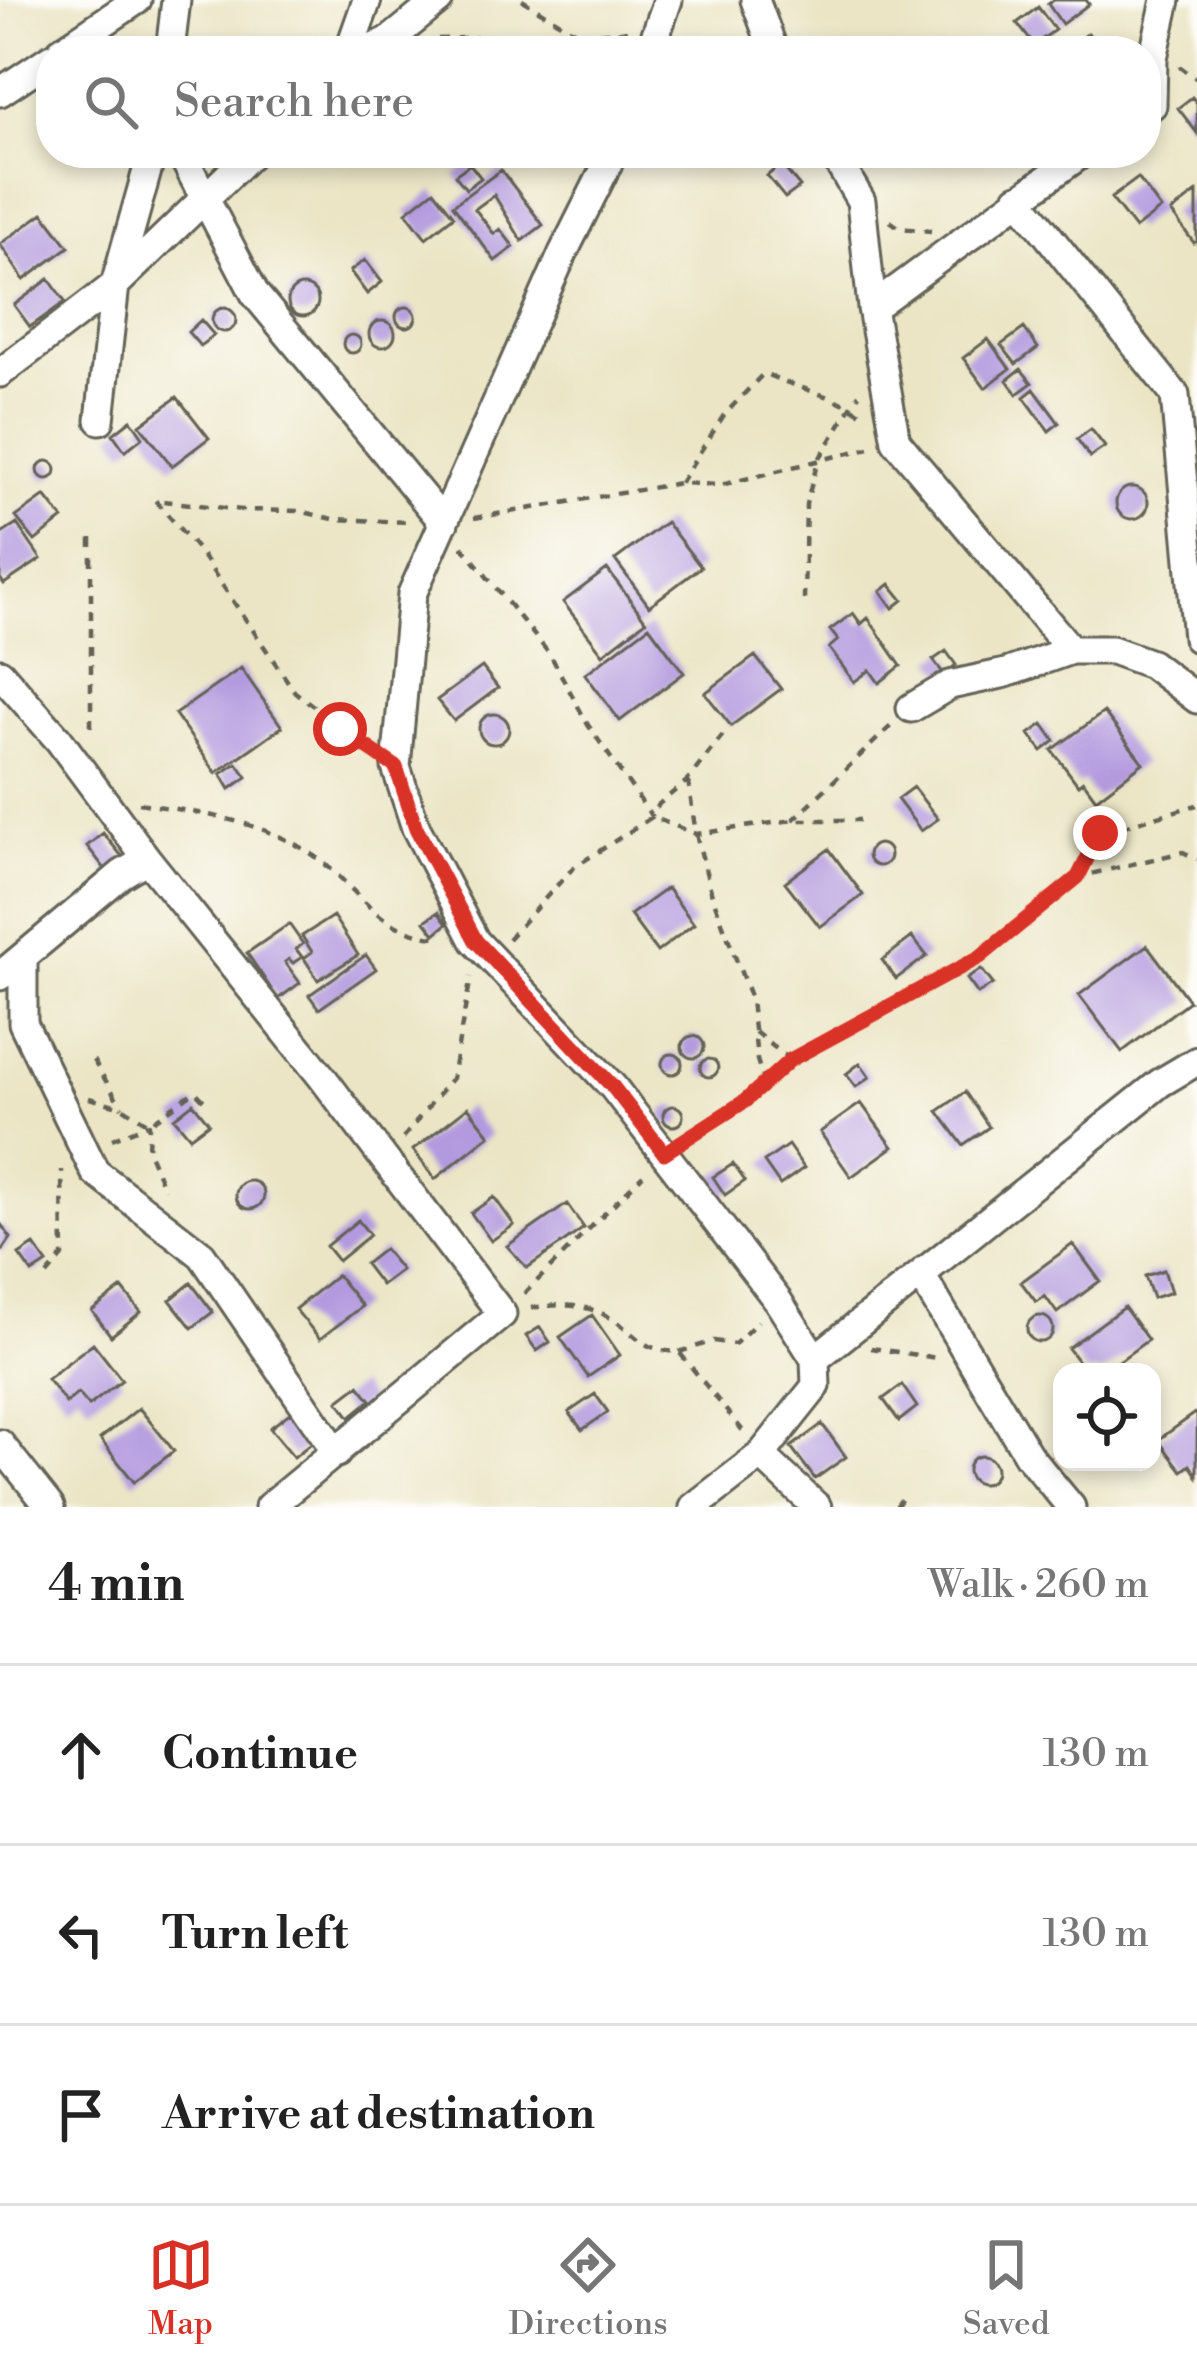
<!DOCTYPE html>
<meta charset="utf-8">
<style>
:root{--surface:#fff;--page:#f6f6f6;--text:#222;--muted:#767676;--line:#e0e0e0;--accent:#d93025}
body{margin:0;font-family:"Libre Bodoni",serif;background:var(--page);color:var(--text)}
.controls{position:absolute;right:36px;bottom:36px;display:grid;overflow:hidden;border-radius:24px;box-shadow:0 6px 18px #0003}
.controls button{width:108px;height:108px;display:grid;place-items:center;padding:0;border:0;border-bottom:3px solid var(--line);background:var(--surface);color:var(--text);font:60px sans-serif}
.stop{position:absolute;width:36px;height:36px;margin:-27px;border:9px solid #d93025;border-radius:50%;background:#fff}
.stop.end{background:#d93025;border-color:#fff;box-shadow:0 3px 12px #0008}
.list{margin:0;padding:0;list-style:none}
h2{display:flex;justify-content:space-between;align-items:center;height:156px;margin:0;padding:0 48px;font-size:51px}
h2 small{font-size:39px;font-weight:400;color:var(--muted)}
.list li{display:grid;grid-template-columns:78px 1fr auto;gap:36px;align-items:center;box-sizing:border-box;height:180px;padding:0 48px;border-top:3px solid var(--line)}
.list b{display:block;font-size:45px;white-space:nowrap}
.list em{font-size:39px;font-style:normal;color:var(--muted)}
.icon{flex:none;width:66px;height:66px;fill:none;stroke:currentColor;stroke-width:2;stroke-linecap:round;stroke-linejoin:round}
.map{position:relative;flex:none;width:1197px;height:1507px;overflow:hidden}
.search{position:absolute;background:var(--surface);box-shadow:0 6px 18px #0003;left:36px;right:36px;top:36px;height:132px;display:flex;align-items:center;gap:30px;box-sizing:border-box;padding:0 42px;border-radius:48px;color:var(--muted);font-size:45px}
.sheet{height:696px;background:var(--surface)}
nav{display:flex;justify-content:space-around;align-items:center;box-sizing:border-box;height:168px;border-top:3px solid var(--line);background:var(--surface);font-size:33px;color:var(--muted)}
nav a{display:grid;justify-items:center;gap:6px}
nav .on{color:var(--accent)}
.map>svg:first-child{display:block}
.building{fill:#b39adf}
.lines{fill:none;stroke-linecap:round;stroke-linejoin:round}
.street-casing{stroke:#646257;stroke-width:33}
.path{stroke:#646257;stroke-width:4.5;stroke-dasharray:9 9;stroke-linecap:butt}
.street{stroke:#fff;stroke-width:27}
.route{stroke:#d93025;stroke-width:15}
</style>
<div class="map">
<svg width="1197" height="1507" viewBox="0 0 1197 1507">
<rect width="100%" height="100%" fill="#fdfcf7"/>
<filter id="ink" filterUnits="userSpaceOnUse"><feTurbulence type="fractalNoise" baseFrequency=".00833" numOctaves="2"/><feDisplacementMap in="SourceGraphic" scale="24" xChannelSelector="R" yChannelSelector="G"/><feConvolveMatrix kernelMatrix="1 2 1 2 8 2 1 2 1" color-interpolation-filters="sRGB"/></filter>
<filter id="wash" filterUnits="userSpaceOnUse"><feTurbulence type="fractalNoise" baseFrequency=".004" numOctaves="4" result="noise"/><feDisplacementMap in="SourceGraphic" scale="48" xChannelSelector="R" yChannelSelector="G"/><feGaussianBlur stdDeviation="2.7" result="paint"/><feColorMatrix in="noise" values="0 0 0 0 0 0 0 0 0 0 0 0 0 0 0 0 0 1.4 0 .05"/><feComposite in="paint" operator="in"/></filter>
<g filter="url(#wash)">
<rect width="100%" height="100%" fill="#ebe5c5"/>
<g id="blocks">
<path class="building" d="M1054,0H1086L1089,4L1062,24L1048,4Z
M1038,7L1055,30L1034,45L1017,23Z
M1088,33L1102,51H1065Z
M1192,97L1197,103V133L1178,108Z
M470,164L481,178L466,189L455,175Z
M781,164L800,187L785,198L767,176Z
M501,170L543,225L522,241L494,195L475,209L494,234L500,229L514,247L495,261L453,205Z
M1138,178L1161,209L1135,229L1111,198Z
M434,190L454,216L426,238L406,212Z
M1197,192V241L1194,243L1171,212Z
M43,213L69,247L24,280L0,244Z
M365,260L382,282L367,294L350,271Z
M49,279L65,302L30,327L14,305Z
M288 301a15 15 0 1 1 30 0a15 15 0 1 1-30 0Z
M396 317a10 10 0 1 1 20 0a10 10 0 1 1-20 0Z
M212 320a12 12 0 1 1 24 0a12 12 0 1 1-24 0Z
M201,320L214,335L200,346L188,332Z
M369 334a13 13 0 1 1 26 0a13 13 0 1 1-26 0Z
M1024,328L1038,348L1016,364L1001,345Z
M343 344a9 9 0 1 1 18 0a9 9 0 1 1-18 0Z
M988,339L1010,369L985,388L963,358Z
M1021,369L1032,383L1017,394L1007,380Z
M1034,389L1059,423L1049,431L1024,397Z
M177,397L209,438L172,466L140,425Z
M131,420L143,437L125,451L113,434Z
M1091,429L1105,447L1090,457L1077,439Z
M38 470a9 9 0 1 1 18 0a9 9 0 1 1-18 0Z
M1116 503a16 16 0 1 1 32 0a16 16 0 1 1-32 0Z
M45,496L63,519L35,541L16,517Z
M666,522L701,567L649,606L615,560Z
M17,524L41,559L4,584L0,578V535Z
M607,569L646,621L603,654L563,602Z
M890,584L903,600L893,608L881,591Z
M853,613L861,624L868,618L901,666L879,683L870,670L854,682L829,648L838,640L830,630Z
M649,626L684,673L620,721L585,674Z
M946,651L956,665L944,674L933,660Z
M755,656L781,689L731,726L705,693Z
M482,667L498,688L454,721L437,700Z
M241,668L282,727L216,773L175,714Z
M1104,712L1143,763L1096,799L1083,781L1078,785L1052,750Z
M479 729a15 15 0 1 1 30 0a15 15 0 1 1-30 0Z
M1043,724L1055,741L1042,751L1029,734Z
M237,763L247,777L230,789L221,774Z
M913,787L938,819L921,831L897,799Z
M103,833L129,865L112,878L87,846Z
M868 855a11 11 0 1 1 22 0a11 11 0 1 1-22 0Z
M829,849L863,895L820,927L785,882Z
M667,888L694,924L657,952L630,915Z
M438,912L447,924L435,934L425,921Z
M333,916L358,955L318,980L304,958L312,952L302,936Z
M289,924L303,944L296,949L302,957L293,963L289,959L285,962L300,983L278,999L247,953Z
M912,937L927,956L896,979L882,960Z
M1147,945L1189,1001L1122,1052L1079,995Z
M366,955L376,969L319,1009L309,995Z
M981,969L993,984L978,994L967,979Z
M682 1047a11 11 0 1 1 22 0a11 11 0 1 1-22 0Z
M662 1064a10 10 0 1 1 20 0a10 10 0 1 1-20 0Z
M700 1068a9 9 0 1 1 18 0a9 9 0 1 1-18 0Z
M860,1063L870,1077L856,1087L846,1074Z
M965,1092L989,1127L963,1145L938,1111Z
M193,1103L209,1123L190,1137L174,1118Z
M861,1103L893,1147L851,1177L820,1132Z
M663 1116a10 10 0 1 1 20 0a10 10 0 1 1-20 0Z
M468,1107L490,1135L435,1179L413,1150Z
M788,1145L804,1168L780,1185L764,1162Z
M733,1164L745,1181L725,1195L713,1177Z
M236 1195a14 14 0 1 1 28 0a14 14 0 1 1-28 0Z
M494,1197L514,1225L491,1241L471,1213Z
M567,1204L584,1228L527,1268L507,1246Z
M358,1220L370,1235L338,1261L326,1246Z
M0,1223L11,1238L0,1254Z
M1073,1244L1100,1281L1057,1313L1045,1296L1036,1302L1021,1282Z
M34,1245L47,1263L32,1273L19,1255Z
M384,1249L401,1270L381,1285L365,1264Z
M1164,1270L1171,1292L1153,1298L1145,1276Z
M337,1275L362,1306L320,1339L295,1309Z
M191,1283L213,1312L192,1328L170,1300Z
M122,1288L141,1312L111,1336L92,1311Z
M1124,1307L1148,1340L1104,1372H1086L1068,1348Z
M592,1315L620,1355L588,1377L560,1337Z
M1027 1329a13 13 0 1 1 26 0a13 13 0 1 1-26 0Z
M540,1327L550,1342L537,1351L526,1336Z
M93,1343L122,1380L89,1406L78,1393L66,1403L47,1379Z
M359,1385L371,1400L350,1417L338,1401Z
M902,1385L917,1407L899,1421L883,1399Z
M595,1394L608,1412L582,1430L569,1412Z
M139,1408L174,1451L134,1482L100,1439Z
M291,1412L314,1441L294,1457L270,1428Z
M1197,1412V1476L1190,1465L1182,1471L1158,1440Z
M822,1424L846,1457L815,1479L791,1447Z
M968 1470a14 14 0 1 1 28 0a14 14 0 1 1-28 0Z"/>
</g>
</g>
<g filter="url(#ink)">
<use href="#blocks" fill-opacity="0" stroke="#646257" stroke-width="3"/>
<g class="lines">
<g class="street-casing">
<path id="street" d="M755,0L774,51
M61,51L137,0
M170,51L176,0
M349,51L367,0
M367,51L390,40L439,0
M650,51L668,0
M0,92L51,58
M1146,109L1152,105L1153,58L1166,0
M181,153L255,294L444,523
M613,153L563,253L412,594L396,767L416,828L475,941L613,1087L778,1301L815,1359L816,1386L761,1455L694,1507
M833,153L861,201L872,308L896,441L1071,650
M1018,198L1175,395L1197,638
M872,308L1082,153
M0,373L115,285L252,153
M100,420L115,285L152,153
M0,673L59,740L147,859L122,874L0,976
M911,708L950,685L1006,673L1071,650H1112L1151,664L1197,699
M147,859L322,1077L502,1314L269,1507
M23,959V1023L95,1172L202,1255L337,1453
M922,1277L1028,1455L1071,1507
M815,1359L1160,1083L1197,1061
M0,1444L50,1507
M761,1455L817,1507"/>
</g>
<path class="path" d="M522,0L577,33L597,51
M438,39L630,31
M1179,66L1197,79
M890,221L900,228L931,231
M680,483L724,415L764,373C792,387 840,397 862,414
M474,518L680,483L721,485L869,448
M91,538V736
M462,546L551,656L588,725L652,817L659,804L688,780L725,732
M804,600L806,504L818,461L859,394
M371,750L295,692L199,551L155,500L242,510L299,511L333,519L409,522
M688,780L696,834L712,895L751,999L757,1060L765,1086
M139,803C198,813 255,819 307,851C361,885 369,932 443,938
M793,820L893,724
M1078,877L1100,833L1197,805
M508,939L573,868L652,817L696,834L793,820H860
M755,1032L788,1058
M93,1060L122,1107
M89,1098L122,1107L149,1124L195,1091L206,1103
M688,1137L765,1086L791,1060L980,957L1078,877L1183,852L1197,859
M403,1138L452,1078L471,977
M112,1139L149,1124L148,1151L164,1189
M47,1275L63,1256L62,1170
M524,1294L643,1175
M531,1308C555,1304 582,1303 605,1315C638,1332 636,1350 679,1352L743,1431
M871,1348L937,1358
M679,1352L714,1341L735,1344L758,1321
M896,1507L905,1494"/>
<use href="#street" class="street"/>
</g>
</g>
<g class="lines" filter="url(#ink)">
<path class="route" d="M340,729L396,767L416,828L476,941L613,1087L664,1153L745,1101L790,1060L980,957L1078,877L1100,833"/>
</g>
</svg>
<div class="controls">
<button><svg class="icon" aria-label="locate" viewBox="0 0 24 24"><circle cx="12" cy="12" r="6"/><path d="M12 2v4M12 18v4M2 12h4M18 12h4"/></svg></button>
</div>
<div class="stop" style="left:340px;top:729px"></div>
<div class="stop end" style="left:1100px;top:833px"></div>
<div class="search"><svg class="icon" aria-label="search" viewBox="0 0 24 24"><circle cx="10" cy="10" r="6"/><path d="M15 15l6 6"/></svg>Search here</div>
</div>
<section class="sheet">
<h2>4 min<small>Walk · 260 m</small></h2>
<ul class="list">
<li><svg class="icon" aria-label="ahead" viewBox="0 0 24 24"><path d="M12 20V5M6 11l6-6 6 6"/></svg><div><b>Continue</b></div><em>130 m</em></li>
<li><svg class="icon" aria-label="left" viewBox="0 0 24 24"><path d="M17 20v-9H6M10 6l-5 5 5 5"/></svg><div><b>Turn left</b></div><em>130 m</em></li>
<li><svg class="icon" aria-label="arrive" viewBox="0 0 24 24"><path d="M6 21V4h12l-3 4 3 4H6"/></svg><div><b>Arrive at destination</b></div></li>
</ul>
</section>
<nav>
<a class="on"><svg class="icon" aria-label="map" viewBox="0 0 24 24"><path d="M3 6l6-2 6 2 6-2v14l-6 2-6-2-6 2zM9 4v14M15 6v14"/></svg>Map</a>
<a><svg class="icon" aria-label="directions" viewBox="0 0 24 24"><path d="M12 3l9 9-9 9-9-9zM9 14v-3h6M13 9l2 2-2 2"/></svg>Directions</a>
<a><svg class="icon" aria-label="saved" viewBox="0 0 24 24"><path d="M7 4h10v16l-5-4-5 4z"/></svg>Saved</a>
</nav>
